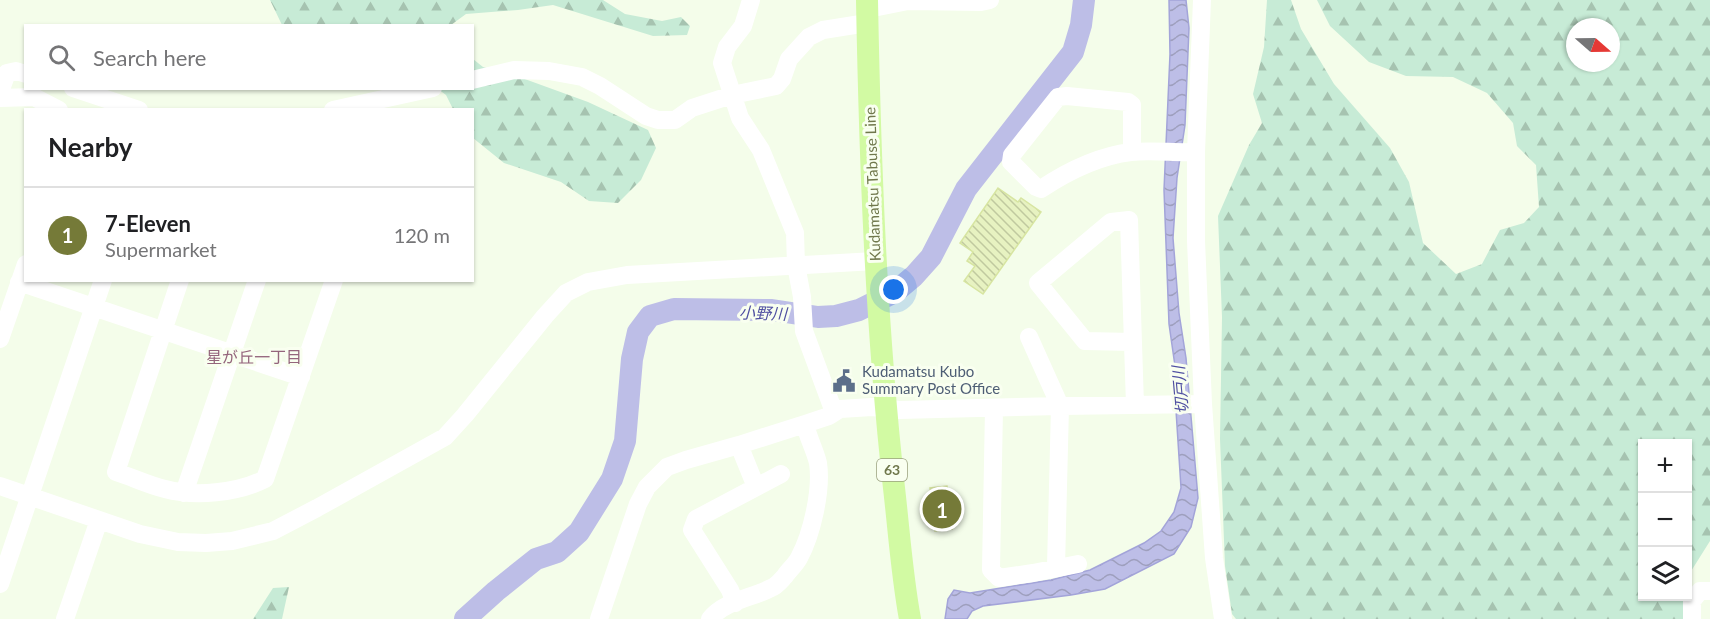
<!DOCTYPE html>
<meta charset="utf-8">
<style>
:root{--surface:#fff;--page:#f2f2f2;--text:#202124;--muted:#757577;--line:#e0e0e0;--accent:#757a38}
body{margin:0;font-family:Lato,"Noto Sans JP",sans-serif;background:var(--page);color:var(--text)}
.controls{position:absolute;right:18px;bottom:18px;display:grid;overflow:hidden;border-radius:0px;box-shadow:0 2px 4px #0004}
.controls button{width:54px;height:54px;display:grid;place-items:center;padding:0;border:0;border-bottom:2px solid var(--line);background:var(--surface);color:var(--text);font:30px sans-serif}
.compass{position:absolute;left:1566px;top:18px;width:54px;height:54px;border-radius:50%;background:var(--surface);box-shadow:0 2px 4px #0004;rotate:110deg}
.you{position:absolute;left:894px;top:290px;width:21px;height:21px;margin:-15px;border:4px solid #fff;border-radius:50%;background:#1a73e8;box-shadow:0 0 0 9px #1a73e833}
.badge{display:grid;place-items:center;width:39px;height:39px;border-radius:50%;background:var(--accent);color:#fff;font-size:20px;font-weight:700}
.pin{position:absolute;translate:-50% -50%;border:3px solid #fff;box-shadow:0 2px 6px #0006}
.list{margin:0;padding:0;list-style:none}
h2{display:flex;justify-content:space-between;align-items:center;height:78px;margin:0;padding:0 24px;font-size:26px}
h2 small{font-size:20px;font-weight:400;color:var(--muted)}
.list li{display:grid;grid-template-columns:39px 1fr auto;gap:18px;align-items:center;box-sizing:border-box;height:96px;padding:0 24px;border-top:2px solid var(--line)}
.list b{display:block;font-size:22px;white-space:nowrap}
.list p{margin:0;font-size:20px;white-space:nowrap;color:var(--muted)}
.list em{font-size:20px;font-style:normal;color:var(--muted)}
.icon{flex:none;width:33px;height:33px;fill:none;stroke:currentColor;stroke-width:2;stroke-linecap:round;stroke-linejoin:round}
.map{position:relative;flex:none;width:1710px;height:619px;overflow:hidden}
.search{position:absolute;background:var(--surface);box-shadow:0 2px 4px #0004;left:24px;top:24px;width:450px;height:66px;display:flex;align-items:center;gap:15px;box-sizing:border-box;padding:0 21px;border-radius:0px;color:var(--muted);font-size:22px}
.panel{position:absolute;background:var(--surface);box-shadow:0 2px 4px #0004;left:24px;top:108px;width:450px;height:174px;border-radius:0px}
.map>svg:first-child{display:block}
.forest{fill:url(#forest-firs);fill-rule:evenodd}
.water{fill:url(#water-waves);stroke:#a3a4d9;stroke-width:1.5}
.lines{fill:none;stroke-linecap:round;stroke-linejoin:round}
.river{stroke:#bdbee7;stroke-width:22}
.building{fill:url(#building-back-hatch);stroke:#d7e5a1;stroke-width:1.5}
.minor{stroke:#fff;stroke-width:18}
.major{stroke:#d2faa3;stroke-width:22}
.labels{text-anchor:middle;stroke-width:6;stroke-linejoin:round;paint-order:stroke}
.shield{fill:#f9fff0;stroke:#99a07d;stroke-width:1.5}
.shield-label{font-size:14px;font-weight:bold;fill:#70784c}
.street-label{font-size:15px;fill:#70784c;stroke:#f9fff0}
.service-label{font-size:15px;fill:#4e5e75;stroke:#f9fff0;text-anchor:start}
.water-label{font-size:16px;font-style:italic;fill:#4f4fa1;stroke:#f9fff0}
.neighbourhood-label{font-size:16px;fill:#94657c;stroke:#f9fff0}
</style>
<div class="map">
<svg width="1710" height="619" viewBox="0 0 1710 619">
<defs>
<pattern id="forest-firs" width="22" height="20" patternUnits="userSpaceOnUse" patternTransform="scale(1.5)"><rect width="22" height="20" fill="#c7ebd6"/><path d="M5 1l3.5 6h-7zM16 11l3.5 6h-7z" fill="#a6c3b0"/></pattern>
<pattern id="water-waves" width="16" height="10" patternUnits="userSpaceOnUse" patternTransform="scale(1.5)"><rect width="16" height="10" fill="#bdbee7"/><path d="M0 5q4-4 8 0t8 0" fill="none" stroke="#9e9fbd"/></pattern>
<pattern id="building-back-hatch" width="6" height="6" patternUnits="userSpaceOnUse" patternTransform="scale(1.5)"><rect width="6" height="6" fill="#e7f2c1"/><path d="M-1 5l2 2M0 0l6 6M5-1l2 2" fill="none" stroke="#c0c99f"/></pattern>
</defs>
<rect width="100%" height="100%" fill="#f4fdea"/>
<path class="forest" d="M270,0H603L625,14L662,21L681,17L690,26L687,35L653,36L553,5L518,10L466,14L451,25H282Z
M1267,0H1291L1301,29L1334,84L1390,148L1409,182L1423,243L1456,274L1482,264L1500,230L1524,223L1539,207L1536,165L1517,146L1513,123L1487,93L1453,77L1406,76L1369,62L1330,26L1317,0H1710V541L1688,576V444H1642V596L1684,597L1686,619H1236L1232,614L1225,566L1220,439L1222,317L1218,216L1249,145L1262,123L1253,94L1264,47ZM1575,27H1611V63H1575Z
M473,59L483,67L522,78L588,102L648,130L656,148L641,180L618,203L589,201L561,182L504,163L473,138L472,110L453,109L446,95L438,89L472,88Z
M289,587L282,619H253L273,588Z"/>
<path class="water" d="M1169,0H1186L1189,28L1185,125L1177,178L1173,238L1179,313L1186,358L1198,498L1191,527L1174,554L1105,589L1071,595L983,606L972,611L967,619H945L948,599L954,590L970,593L1051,580L1090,570L1144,543L1161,531L1174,512L1181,488L1175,395V366L1169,324L1164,190L1170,54Z"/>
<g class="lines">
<path class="river" d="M465,619L496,591L536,559L557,552L579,532L612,479L625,441L632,359L638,332L650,316L674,309L772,310L818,317L836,316L859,310L895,292L914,276L931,257L966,189L1073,52L1081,25L1084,0"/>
</g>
<path class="building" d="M998,188L1018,202L1021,198L1041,212L983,294L964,281L975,266L967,261L973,252L960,243Z
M947,486L952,529L935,531L930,488Z"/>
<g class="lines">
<path class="minor" d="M751,0L743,26L727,47L722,63L740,118L761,150L795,233L796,265L802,297L804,331L834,412
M1202,0L1196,152V241L1203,404L1214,558L1223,619
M868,9L908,1L981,2L990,0
M472,80L514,70L549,71L582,77L600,86L646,116L658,120H675L692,108L732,95L776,86L782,79L789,59L809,37L823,30L867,23
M73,88L139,110
M0,92L7,73L16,71L26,74
M0,98L34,97L59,110
M333,110L433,88
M1132,152V105L1128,102L1067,96L1058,97L1012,155L1011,162L1036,187L1041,189C1068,171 1098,156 1131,152C1153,150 1175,153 1196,152
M180,280L116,472C132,477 148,485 165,489C195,497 238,493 265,479L334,280
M19,282L301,377
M1029,337L1060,406L1056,567
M0,339L26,264
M1133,342L1085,341L1038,283L1111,222L1129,220L1135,405
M994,408L991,570L999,578L1033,573L1078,564
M739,445L756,487
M0,486L140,534L178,542L206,543L232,541L273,531L317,508L445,437L465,415L545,316L566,293L588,282L627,275L875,261
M184,493L257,280
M0,584L103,280
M735,603L730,590L692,530L696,519L781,474
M65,619L99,520
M599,619L638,504L647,487L667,467L686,460L739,445L805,424L829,416L840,409L872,407L899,410L1060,406L1203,404
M710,619C724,601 752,598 771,588C777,586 781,580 785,576C789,570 796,564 799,558C812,534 822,490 818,463C815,450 808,438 805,424
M1692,619V601L1700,591H1710"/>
<path class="major" d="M867,0C870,163 876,326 894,488C899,531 902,576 910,619"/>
</g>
<defs>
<g id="civic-bare" transform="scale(1.8)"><path d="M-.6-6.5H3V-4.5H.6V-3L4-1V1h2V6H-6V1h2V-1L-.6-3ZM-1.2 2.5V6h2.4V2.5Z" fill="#5c6f8a" stroke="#f9fff0" stroke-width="2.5" paint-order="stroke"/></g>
</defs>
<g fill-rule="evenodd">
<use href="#civic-bare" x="844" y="381"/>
</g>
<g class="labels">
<rect class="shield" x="877" y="459" width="30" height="22" rx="4.5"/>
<g class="shield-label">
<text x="892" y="475">63</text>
</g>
<g class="street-label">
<text transform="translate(873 184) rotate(-92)" y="5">Kudamatsu Tabuse Line</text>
</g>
<g class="service-label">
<text x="862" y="377">Kudamatsu Kubo<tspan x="862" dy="17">Summary Post Office</tspan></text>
</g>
<g class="water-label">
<text transform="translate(763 313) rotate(2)" y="6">小野川</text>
<text transform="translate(1180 390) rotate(-95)" y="6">切戸川</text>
</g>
<g class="neighbourhood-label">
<text x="254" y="363">星が丘一丁目</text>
</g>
</g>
</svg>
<div class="controls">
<button>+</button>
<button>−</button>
<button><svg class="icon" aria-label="layers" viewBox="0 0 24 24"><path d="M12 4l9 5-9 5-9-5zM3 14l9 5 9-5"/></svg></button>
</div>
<svg class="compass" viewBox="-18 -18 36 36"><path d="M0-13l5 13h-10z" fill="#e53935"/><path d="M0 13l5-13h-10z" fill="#757577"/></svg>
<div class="you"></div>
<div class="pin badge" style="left:942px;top:509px">1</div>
<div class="search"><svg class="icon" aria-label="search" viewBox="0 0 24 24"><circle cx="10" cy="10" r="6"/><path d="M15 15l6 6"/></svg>Search here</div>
<section class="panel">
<h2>Nearby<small></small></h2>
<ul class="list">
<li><span class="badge">1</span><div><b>7-Eleven</b><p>Supermarket</p></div><em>120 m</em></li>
</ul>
</section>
</div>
